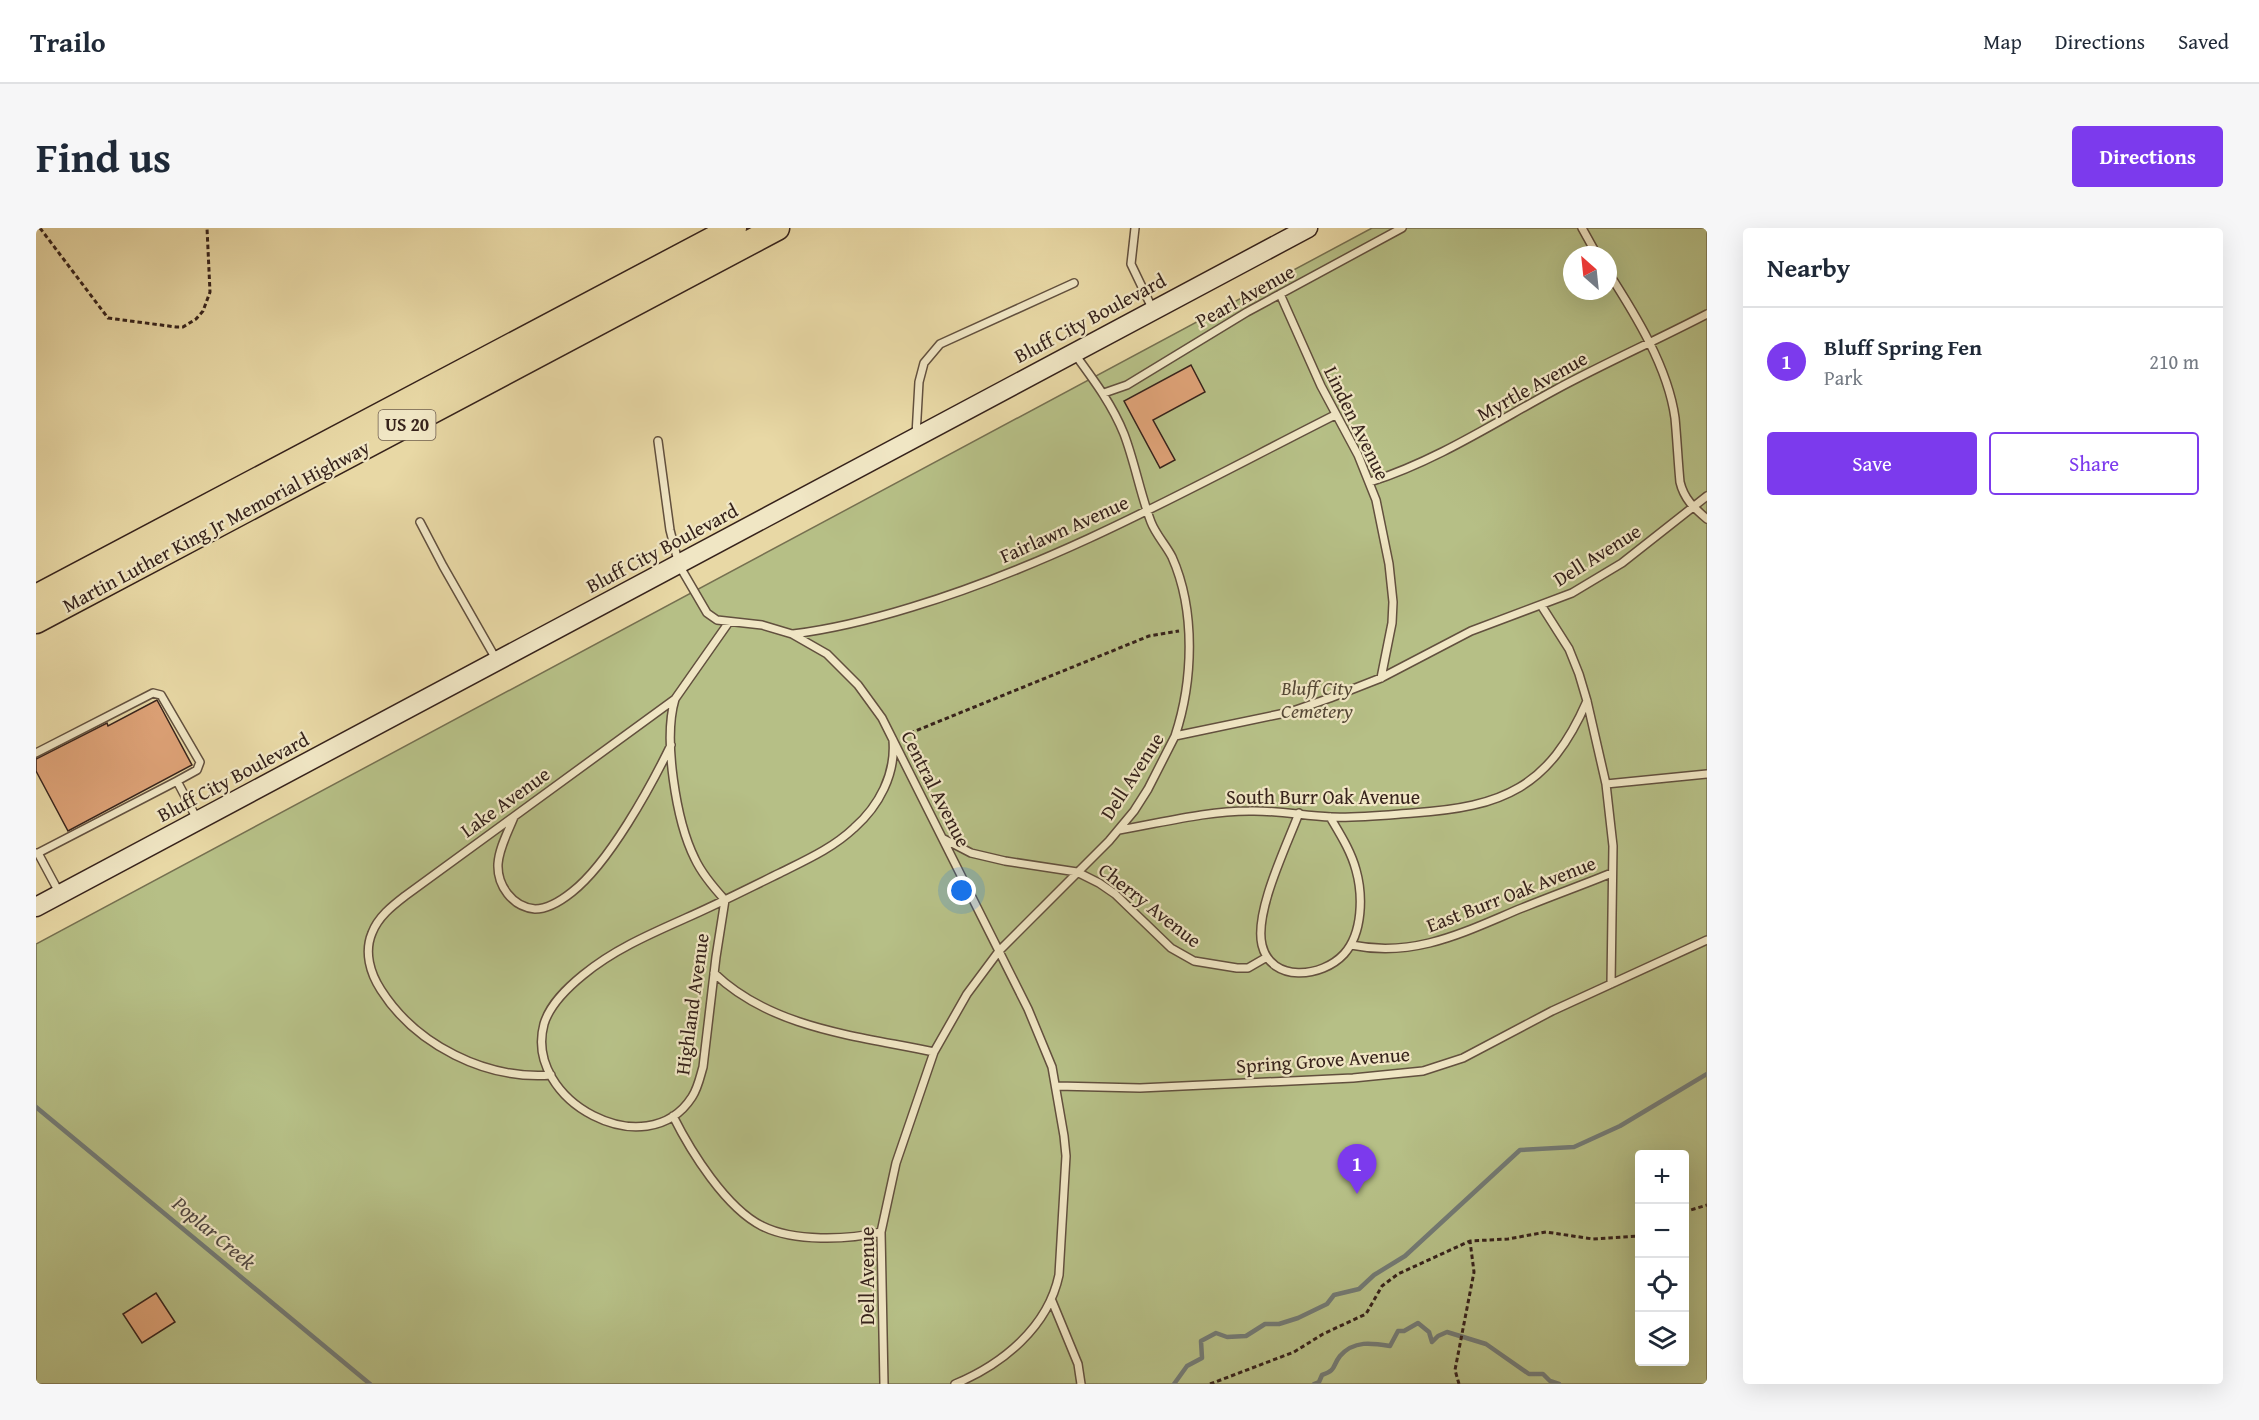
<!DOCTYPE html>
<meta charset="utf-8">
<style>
:root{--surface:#fff;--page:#f6f6f7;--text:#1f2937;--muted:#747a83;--line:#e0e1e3;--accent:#7c3aed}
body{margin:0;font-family:"Gentium Book Plus",serif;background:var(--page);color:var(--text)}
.controls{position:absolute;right:18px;bottom:18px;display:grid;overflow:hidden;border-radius:6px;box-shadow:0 6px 24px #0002}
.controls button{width:54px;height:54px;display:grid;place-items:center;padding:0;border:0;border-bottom:2px solid var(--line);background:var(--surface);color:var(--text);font:30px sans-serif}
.compass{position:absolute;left:1527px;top:18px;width:54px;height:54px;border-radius:50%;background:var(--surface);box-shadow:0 6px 24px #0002;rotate:333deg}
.you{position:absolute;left:926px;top:663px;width:21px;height:21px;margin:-15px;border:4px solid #fff;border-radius:50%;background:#1a73e8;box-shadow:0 0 0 9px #1a73e833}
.badge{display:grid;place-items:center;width:39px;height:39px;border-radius:50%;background:var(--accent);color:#fff;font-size:20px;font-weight:700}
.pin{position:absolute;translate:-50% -50px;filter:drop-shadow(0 2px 3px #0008)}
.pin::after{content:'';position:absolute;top:32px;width:21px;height:18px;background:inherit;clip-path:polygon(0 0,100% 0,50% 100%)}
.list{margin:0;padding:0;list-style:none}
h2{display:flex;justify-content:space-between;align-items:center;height:78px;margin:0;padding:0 24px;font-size:26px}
h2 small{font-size:20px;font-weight:400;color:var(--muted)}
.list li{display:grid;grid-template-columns:39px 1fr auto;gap:18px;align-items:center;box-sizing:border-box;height:108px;padding:0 24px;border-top:2px solid var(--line)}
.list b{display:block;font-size:22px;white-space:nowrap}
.list p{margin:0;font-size:20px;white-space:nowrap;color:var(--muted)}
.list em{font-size:20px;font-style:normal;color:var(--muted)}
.actions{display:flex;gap:12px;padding:18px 24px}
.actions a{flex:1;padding:14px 0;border:2px solid var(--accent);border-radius:6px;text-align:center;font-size:21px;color:var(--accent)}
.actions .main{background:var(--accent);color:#fff}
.icon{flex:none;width:33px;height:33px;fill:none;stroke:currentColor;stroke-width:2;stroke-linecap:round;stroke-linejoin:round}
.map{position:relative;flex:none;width:1671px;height:1156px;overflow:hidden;border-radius:6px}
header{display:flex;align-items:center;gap:36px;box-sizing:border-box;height:84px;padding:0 30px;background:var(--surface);border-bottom:2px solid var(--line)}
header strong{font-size:28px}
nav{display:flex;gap:33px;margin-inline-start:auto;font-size:21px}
.intro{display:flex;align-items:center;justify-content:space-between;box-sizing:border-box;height:144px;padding:0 36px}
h1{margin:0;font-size:42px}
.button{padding:15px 27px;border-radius:6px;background:var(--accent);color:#fff;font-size:21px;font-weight:700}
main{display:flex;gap:36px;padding:0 36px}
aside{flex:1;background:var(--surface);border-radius:6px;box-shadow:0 6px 24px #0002}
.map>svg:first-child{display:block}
.green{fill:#b6bf86;stroke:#767050;stroke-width:1.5;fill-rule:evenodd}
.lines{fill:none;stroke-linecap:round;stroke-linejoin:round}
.stream{stroke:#737b76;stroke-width:4.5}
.building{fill:#dea277;stroke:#36221b;stroke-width:1.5}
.lane-casing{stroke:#62503e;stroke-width:10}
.secondary-casing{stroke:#36221b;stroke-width:21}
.highway-casing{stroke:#36221b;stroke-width:27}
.path{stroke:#36221b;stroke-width:3;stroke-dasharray:4.5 3;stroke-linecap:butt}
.lane{stroke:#f0e6c4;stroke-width:7}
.secondary{stroke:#f0e6c4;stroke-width:18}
.highway{stroke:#e8d8a5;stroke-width:24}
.labels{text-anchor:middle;stroke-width:4.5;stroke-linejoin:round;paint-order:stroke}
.shield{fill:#f0e6c4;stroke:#6e5d4e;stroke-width:1.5}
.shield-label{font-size:18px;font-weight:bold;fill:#36221b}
.street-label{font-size:20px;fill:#36221b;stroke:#f0e6c4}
.park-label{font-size:20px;font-style:italic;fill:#564936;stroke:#f0e6c4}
.water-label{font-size:21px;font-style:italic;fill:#504741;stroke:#f0e6c4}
</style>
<header>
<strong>Trailo</strong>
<nav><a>Map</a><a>Directions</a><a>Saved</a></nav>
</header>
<div class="intro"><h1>Find us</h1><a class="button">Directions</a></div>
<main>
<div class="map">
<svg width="1671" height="1156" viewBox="0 0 1671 1156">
<rect width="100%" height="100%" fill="#e8d8a5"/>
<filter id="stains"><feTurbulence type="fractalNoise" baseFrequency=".00333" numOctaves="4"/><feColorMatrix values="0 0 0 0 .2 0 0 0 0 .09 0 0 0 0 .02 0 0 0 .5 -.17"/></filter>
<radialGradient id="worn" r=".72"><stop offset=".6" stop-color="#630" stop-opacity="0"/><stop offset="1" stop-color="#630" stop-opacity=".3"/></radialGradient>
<path class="green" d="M1336,0H1671V1156H0V716ZM1536,27H1572V63H1536ZM1604,926H1648V1134H1604Z"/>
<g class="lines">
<path class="stream" d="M0,879L334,1156
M1138,1156L1151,1138L1166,1130L1165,1113L1180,1105L1191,1109L1210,1108L1229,1096H1243L1262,1090L1291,1076L1298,1067L1323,1061L1338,1047L1369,1028L1484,922L1538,919L1584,898L1671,846
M1278,1156L1283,1154L1286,1147C1301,1142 1296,1138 1304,1128C1318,1112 1336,1115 1354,1118L1362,1103H1368L1382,1095L1393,1104L1396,1114L1402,1108L1411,1104L1450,1116L1493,1146H1507L1514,1153L1523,1156"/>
</g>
<path class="building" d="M1155,137L1169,164L1117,192L1139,232L1124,240L1088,173Z
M121,472L156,537L32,603L0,543V531L71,495L72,498Z
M120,1065L139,1094L106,1115L87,1086Z"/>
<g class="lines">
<g class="lane-casing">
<path id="lane" d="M1099,0L1095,36L1117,82
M1546,0L1561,27
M1572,44C1599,86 1632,139 1639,190C1641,211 1642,233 1644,254C1648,271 1658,280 1671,291
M1244,66L1285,158L1322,227L1340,272L1353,336L1357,374L1356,395L1345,450
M1038,125C1057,151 1076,176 1088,206C1099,235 1104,265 1115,294C1120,307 1130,317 1136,329C1160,383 1157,454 1139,508
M1068,165L1091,157L1211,84L1366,0
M880,207L883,154L888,135L904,116L1038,55
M622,213L634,302L643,337L671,385L681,392L726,397L756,406L791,426L822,457L846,490L992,781L1016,839L1028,908L1030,928L1023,1047C1012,1099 967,1136 919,1156
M1334,254C1400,233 1458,195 1519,162C1569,135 1621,112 1671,86
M384,294L407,338L460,431
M1505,377L1533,421L1543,446L1551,473L1570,556L1577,618L1575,756
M693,394L639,471C627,511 640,593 659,631C666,646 678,660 689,672L680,729L667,839C664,849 662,860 656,869C611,939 487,873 508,796C514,776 531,760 547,747C577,722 614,706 650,690C682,676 713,660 744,645C770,632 797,620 818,600C843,578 860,546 857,512
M757,406C797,401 837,391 876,379C1025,334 1162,256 1299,187
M0,525L117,465L125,467L164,534L161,542L141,553L162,593
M1570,556L1671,546
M1263,585C1251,617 1218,684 1226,717C1235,755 1286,750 1308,726C1327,705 1327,667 1320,642C1315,623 1304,606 1294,589
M478,589C472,604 463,620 462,636C461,657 476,679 499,681C512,681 526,672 536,664C573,635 614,560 635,517
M1083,602C1125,595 1170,583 1213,583C1241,582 1268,588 1295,589C1322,590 1350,587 1377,585C1467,579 1513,560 1551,473
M908,611L935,625L969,633L1041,644L1063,655L1079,666L1135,720L1158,733L1201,740H1212L1231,729
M0,625H2L24,666
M2,625L141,553
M1315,717C1380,730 1428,704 1486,680C1516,668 1546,657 1576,645
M678,745C736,801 823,808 898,824
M515,847C450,852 380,817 345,762C334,745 328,724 336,705C342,689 356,678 369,668L639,471
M1021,858L1104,860L1317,850L1387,843L1427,830L1516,783L1671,712
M637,888C655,924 690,980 726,998C758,1014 811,1012 845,1004
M1016,1073L1042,1136L1045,1156
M848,1156L845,1004L860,935L898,824L931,766L963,723L1073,613L1098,583L1112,561L1139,508L1254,484L1294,470L1345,450L1435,403L1536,365L1586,335L1671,268"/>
</g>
<g class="secondary-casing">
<path id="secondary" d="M0,679L1272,0"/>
</g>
<g class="highway-casing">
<path id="highway" d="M0,369L698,0
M0,393L741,0"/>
</g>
<path class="path" d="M4,0L72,90L140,99H147L160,91L167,83L174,64L171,0
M867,508L1113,408L1143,403
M1648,984L1671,977
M1174,1156L1258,1124L1287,1106L1330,1086L1346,1058L1362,1046L1434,1013L1472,1011L1510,1004L1557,1011L1604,1008
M1423,1156L1419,1142L1438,1044L1434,1013"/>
<use href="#lane" class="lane"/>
<use href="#secondary" class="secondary"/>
<use href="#highway" class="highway"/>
</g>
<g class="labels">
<rect class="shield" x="342.5" y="182" width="57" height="30" rx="4.5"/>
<g class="shield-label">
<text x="371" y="203">US 20</text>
</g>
<g class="street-label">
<text transform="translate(1209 68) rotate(-29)" y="7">Pearl Avenue</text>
<text transform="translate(1054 90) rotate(-28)" y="7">Bluff City Boulevard</text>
<text transform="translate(1496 158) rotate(-29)" y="7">Myrtle Avenue</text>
<text transform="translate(1321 195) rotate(64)" y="7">Linden Avenue</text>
<text transform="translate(180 298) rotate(-28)" y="7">Martin Luther King Jr Memorial Highway</text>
<text transform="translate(1028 301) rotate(-24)" y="7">Fairlawn Avenue</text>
<text transform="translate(626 320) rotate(-28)" y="7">Bluff City Boulevard</text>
<text transform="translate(1561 327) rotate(-32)" y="7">Dell Avenue</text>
<text transform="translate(1096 548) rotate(-57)" y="7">Dell Avenue</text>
<text transform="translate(197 549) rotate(-28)" y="7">Bluff City Boulevard</text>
<text transform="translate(900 561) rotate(63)" y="7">Central Avenue</text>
<text x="1287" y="576">South Burr Oak Avenue</text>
<text transform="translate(469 574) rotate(-36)" y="7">Lake Avenue</text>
<text transform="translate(1475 666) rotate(-21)" y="7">East Burr Oak Avenue</text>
<text transform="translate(1114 677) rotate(38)" y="7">Cherry Avenue</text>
<text transform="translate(656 776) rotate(-82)" y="7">Highland Avenue</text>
<text transform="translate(1287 832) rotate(-4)" y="7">Spring Grove Avenue</text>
<text transform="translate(831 1048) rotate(-90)" y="7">Dell Avenue</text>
</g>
<g class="park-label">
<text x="1281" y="467">Bluff City<tspan x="1281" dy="23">Cemetery</tspan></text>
</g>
<g class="water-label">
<text transform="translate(178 1005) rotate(40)" y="7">Poplar Creek</text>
</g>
</g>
<rect width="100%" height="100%" filter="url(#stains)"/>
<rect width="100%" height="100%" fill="url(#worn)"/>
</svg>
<div class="controls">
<button>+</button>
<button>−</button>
<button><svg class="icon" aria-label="locate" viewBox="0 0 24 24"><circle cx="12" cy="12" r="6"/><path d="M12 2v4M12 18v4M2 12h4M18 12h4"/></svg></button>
<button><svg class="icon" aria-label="layers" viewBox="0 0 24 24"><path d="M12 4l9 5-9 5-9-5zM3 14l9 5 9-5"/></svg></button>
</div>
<svg class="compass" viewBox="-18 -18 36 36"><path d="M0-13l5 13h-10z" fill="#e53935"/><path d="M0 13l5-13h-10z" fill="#747a83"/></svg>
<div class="you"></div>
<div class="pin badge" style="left:1321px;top:966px">1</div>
</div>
<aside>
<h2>Nearby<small></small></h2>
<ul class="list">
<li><span class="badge">1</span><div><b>Bluff Spring Fen</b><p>Park</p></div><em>210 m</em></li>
</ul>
<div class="actions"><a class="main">Save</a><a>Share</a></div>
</aside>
</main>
